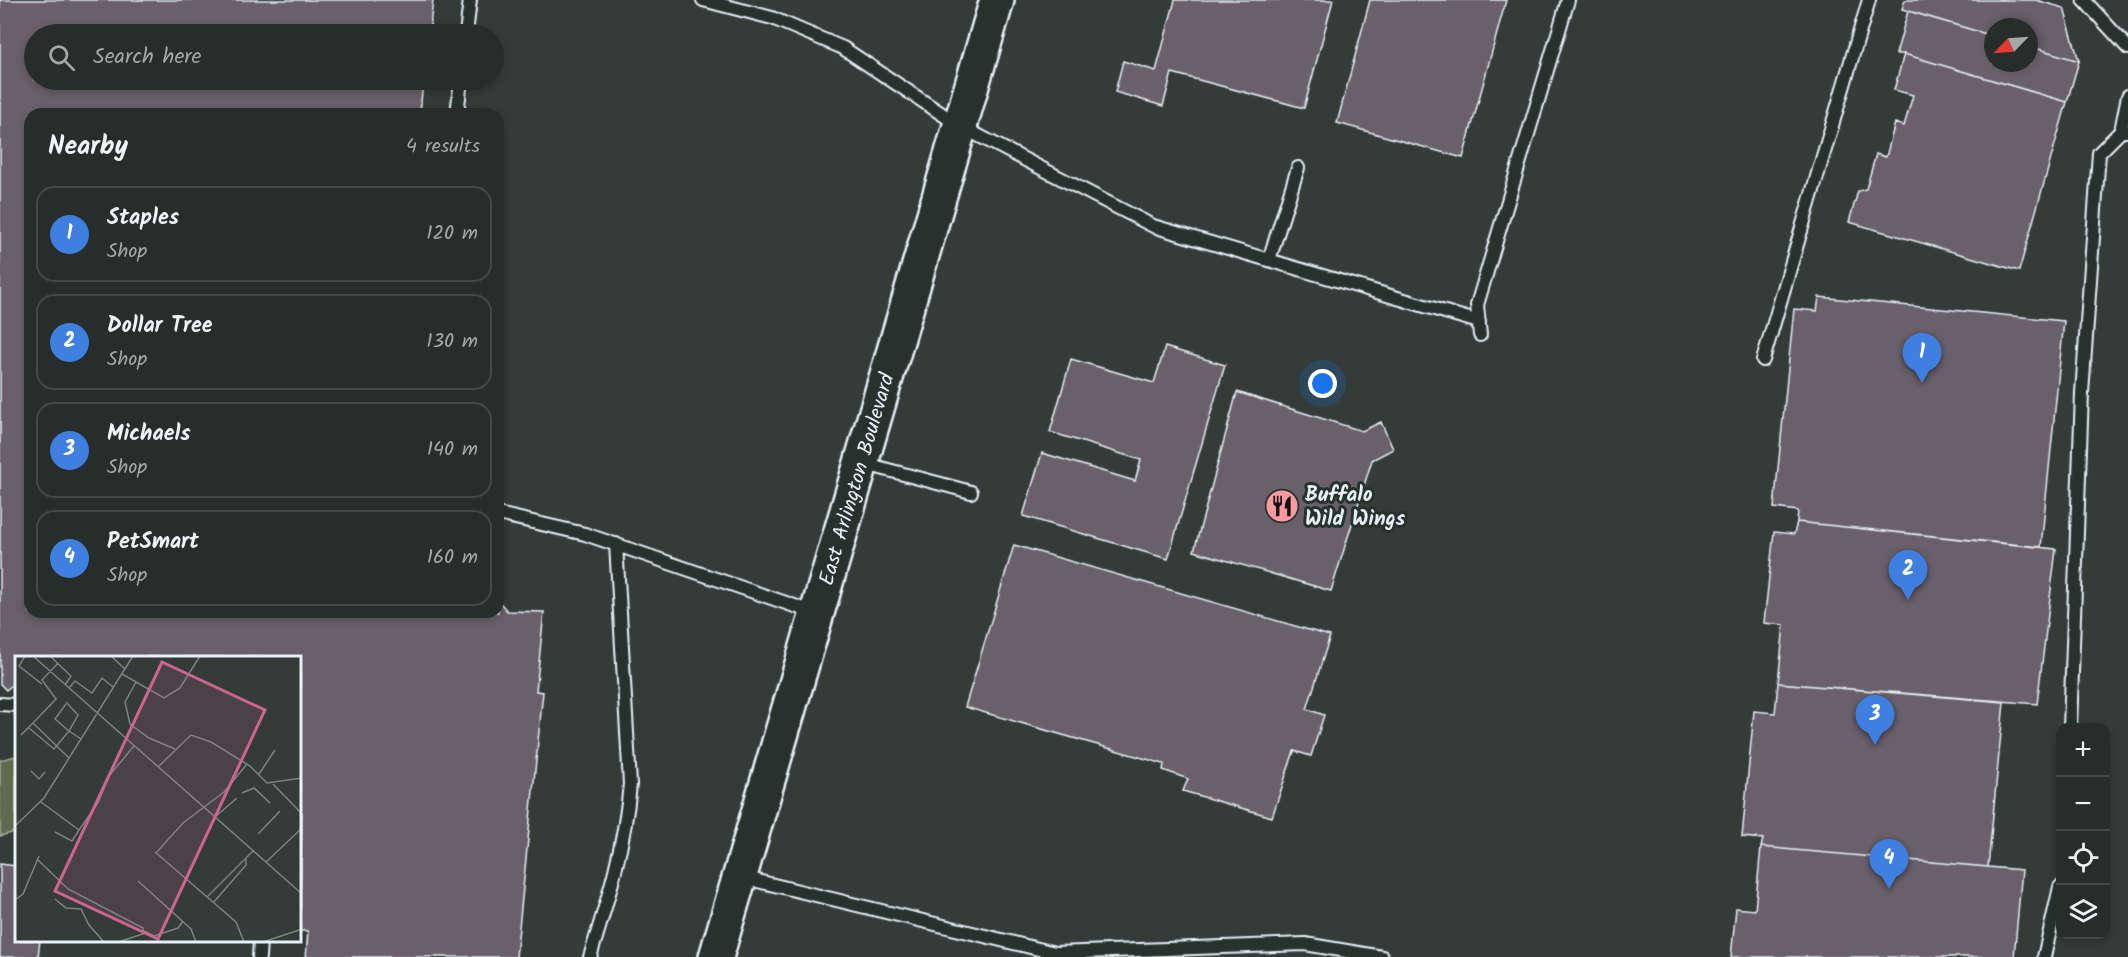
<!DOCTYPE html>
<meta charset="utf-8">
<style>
:root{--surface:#262d2b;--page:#323937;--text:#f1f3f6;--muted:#a4a8a9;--line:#424947;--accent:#95b2f1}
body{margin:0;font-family:Kalam,sans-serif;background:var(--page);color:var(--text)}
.controls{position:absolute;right:18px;bottom:18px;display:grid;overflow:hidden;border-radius:12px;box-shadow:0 3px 9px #0003}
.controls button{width:54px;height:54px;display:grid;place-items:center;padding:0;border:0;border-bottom:2px solid var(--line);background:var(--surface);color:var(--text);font:30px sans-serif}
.compass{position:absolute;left:1984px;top:18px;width:54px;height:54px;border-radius:50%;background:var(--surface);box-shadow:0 3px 9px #0003;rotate:245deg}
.you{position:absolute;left:1323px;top:384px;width:21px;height:21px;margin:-15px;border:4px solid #fff;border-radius:50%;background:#1a73e8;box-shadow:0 0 0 9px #1a73e833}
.badge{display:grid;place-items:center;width:39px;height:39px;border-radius:50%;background:var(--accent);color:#fff;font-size:20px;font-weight:700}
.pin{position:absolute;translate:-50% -50px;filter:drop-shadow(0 2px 3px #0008)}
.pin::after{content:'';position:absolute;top:32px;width:21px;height:18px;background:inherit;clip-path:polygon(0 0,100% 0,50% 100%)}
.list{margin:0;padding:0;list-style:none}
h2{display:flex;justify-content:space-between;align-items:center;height:78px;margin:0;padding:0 24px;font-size:26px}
h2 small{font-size:20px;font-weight:400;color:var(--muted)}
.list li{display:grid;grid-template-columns:39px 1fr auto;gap:18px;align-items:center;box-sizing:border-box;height:96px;margin:0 12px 12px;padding:0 12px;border:2px solid var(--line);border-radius:18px}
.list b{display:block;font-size:22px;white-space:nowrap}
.list p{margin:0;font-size:20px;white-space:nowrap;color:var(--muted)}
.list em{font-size:20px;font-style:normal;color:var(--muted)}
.icon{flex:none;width:33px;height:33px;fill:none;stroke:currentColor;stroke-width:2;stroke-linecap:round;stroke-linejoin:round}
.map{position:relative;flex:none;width:2128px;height:957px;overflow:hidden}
.search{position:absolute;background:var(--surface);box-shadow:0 3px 9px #0003;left:24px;top:24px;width:480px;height:66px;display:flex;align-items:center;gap:15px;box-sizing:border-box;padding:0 21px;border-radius:33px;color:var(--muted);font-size:22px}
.panel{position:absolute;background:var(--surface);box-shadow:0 3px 9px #0003;left:24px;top:108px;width:480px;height:510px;border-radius:18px}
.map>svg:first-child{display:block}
.green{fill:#5b6d50;stroke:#a2afa4;stroke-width:1.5}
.building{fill:#696169;stroke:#e8f1f8;stroke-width:1.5}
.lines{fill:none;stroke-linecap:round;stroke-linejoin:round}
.lane-casing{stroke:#e8f1f8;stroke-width:16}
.secondary-casing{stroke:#e8f1f8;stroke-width:38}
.lane{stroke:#26332d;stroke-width:12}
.secondary{stroke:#26332d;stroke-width:33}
.labels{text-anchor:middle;stroke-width:6;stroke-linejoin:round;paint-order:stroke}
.street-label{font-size:21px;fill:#e8f1f8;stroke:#26332d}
.poi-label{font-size:21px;font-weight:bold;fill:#e8f1f8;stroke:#26332d;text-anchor:start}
.inset-road{fill:none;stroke:#7b8485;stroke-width:1.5}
.view{fill:#cf6492;fill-opacity:0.15;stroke:#cf6492;stroke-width:3}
.inset-edge{fill:none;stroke:#e8f1f8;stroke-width:3}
</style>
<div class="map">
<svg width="2128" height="957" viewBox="0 0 2128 957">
<rect width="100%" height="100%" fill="#333c39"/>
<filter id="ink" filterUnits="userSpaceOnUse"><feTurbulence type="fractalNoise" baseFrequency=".0167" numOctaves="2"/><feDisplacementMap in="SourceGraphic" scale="12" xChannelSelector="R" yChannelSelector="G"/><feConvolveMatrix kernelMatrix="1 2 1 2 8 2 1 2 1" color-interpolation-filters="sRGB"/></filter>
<g filter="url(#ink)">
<path class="green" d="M16,756V832L0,836V760Z"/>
<path class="building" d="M0,0H433L429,34H34V80H423L420,114H30V612H498V600L507,611L544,612L536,691L543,692L516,957H306L308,931H300L302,813L300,810V657H16V682L6,690L0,684Z
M1175,0H1333L1304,108L1172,73L1163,106L1115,92L1123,61L1156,71Z
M1370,0H1506L1463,158L1337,123Z
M1905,0H2036L2064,8L2079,61L2029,46V27H1993V36L1902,9Z
M1908,11L1993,36V63H2029V46L2079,61L2067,102L1904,54H1896Z
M1904,54L2067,102L2019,271L1849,222L1858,191L1866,189L1876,154L1886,157L1895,123L1904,126L1913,95L1894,90Z
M1819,297L2064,321L2041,547L1797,522L1798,511L1774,508L1794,309L1817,311Z
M1165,347L1225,365L1168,559L1023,516L1042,453L1135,481L1141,460L1050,432L1071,359L1154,383Z
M1237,392L1362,431L1381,422L1393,449L1372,460L1331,591L1194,551Z
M1797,522L2056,549L2037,704L1778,683L1784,625L1764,623L1774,532L1794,534Z
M1014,545L1330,636L1307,709L1324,715L1311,756L1294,751L1272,817L1183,791L1188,779L1163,770L1164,764L965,707Z
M1778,683L2004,702L1988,867L1761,847L1763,839L1742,837L1754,711L1775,713Z
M1761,847L2022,870L2014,957H1731L1736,908L1755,910Z
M0,864L16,866V940H40L38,957H0Z"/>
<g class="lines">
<g class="lane-casing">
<path id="lane" d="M703,0L772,18L843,48L960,126L1153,226L1479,322
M2084,0L2128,48
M466,34L470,0
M457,114L461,80
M2121,131L2128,96
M1269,260L1298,168
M1480,335L1477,305L1568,0
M1763,360L1869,0
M862,463L971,492
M498,514L585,534L815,613
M0,704L16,705
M2070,728L2082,393L2099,153L2121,131H2128
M741,877L1055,953L1305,944L1382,957
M259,957L260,940
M590,957C608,899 625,844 630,784L616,544
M2044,957L2060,887"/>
</g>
<g class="secondary-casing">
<g id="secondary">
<path id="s1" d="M716,957L997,0"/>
</g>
</g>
<use href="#lane" class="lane"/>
<use href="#secondary" class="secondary"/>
</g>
</g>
<defs>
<g id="restaurant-disc" transform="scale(1.725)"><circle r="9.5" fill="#ff9aa2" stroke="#26332d"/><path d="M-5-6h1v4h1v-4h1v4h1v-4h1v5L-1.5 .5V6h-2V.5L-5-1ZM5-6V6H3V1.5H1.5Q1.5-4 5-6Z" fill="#111"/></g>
</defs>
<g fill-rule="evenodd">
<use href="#restaurant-disc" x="1282" y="506"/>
</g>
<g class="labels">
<g class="street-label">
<text dy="7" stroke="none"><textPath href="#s1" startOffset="498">East Arlington Boulevard</textPath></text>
</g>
<g class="poi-label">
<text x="1305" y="501">Buffalo<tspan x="1305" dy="24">Wild Wings</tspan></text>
</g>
</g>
<g transform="translate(15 656)">
<rect width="286" height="286" fill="#333c39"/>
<path class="inset-road" d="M10,0L4,10L27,28M18,0L287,238M35,0L56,20L50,29M96,0L110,13M107,18L149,42L165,32L185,0M121,26L110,46L115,68L134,82L160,93M54,32L60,25L77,37L87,22L98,31M51,48L40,63L54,75L63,59L51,46M18,67L41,43L27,24L43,7M14,72L39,93L54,75L66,83M6,79L18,67L54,102M143,111L176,79L196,86L235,110L252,127L287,122M16,115L24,123L30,116M244,118L260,94M258,128L287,158M227,137L239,132L255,147M26,146L64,174L83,147L94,120L119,90M200,161L222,142M0,170L29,142L118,0M40,176L57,185L64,174M243,178L265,155M140,196L221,266L229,286M141,197L168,167L209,136L232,108M23,204L53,233L128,272V278L103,286M251,206L287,172M123,225L176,273L181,286M192,241L238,195M40,243L51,252L66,253L74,269L89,286M0,244L8,238L24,200M198,247L231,209V203M129,275L139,280L163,272L168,265M248,286L287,273"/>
<path class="view" d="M147,6L250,54L143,283L40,235Z"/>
<rect width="286" height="286" class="inset-edge"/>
</g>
</svg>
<div class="controls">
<button>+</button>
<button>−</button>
<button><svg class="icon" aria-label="locate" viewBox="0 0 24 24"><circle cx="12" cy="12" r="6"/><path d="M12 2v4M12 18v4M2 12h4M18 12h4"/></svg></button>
<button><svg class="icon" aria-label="layers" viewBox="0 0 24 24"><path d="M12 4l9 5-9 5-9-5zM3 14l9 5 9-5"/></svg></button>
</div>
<svg class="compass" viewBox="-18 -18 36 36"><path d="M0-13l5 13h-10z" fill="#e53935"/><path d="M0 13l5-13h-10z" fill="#a4a8a9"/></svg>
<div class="you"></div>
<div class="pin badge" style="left:1922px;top:383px;background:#3f7fe0">1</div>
<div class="pin badge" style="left:1908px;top:600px;background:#3f7fe0">2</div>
<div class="pin badge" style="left:1875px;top:745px;background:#3f7fe0">3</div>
<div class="pin badge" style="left:1889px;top:889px;background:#3f7fe0">4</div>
<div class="search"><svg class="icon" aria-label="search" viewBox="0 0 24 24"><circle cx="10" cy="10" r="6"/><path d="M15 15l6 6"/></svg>Search here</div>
<section class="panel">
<h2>Nearby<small>4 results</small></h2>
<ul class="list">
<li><span class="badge" style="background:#3f7fe0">1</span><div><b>Staples</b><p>Shop</p></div><em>120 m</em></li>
<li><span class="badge" style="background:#3f7fe0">2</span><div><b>Dollar Tree</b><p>Shop</p></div><em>130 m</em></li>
<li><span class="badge" style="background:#3f7fe0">3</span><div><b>Michaels</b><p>Shop</p></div><em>140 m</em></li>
<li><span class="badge" style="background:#3f7fe0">4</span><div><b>PetSmart</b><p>Shop</p></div><em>160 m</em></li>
</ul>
</section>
</div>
